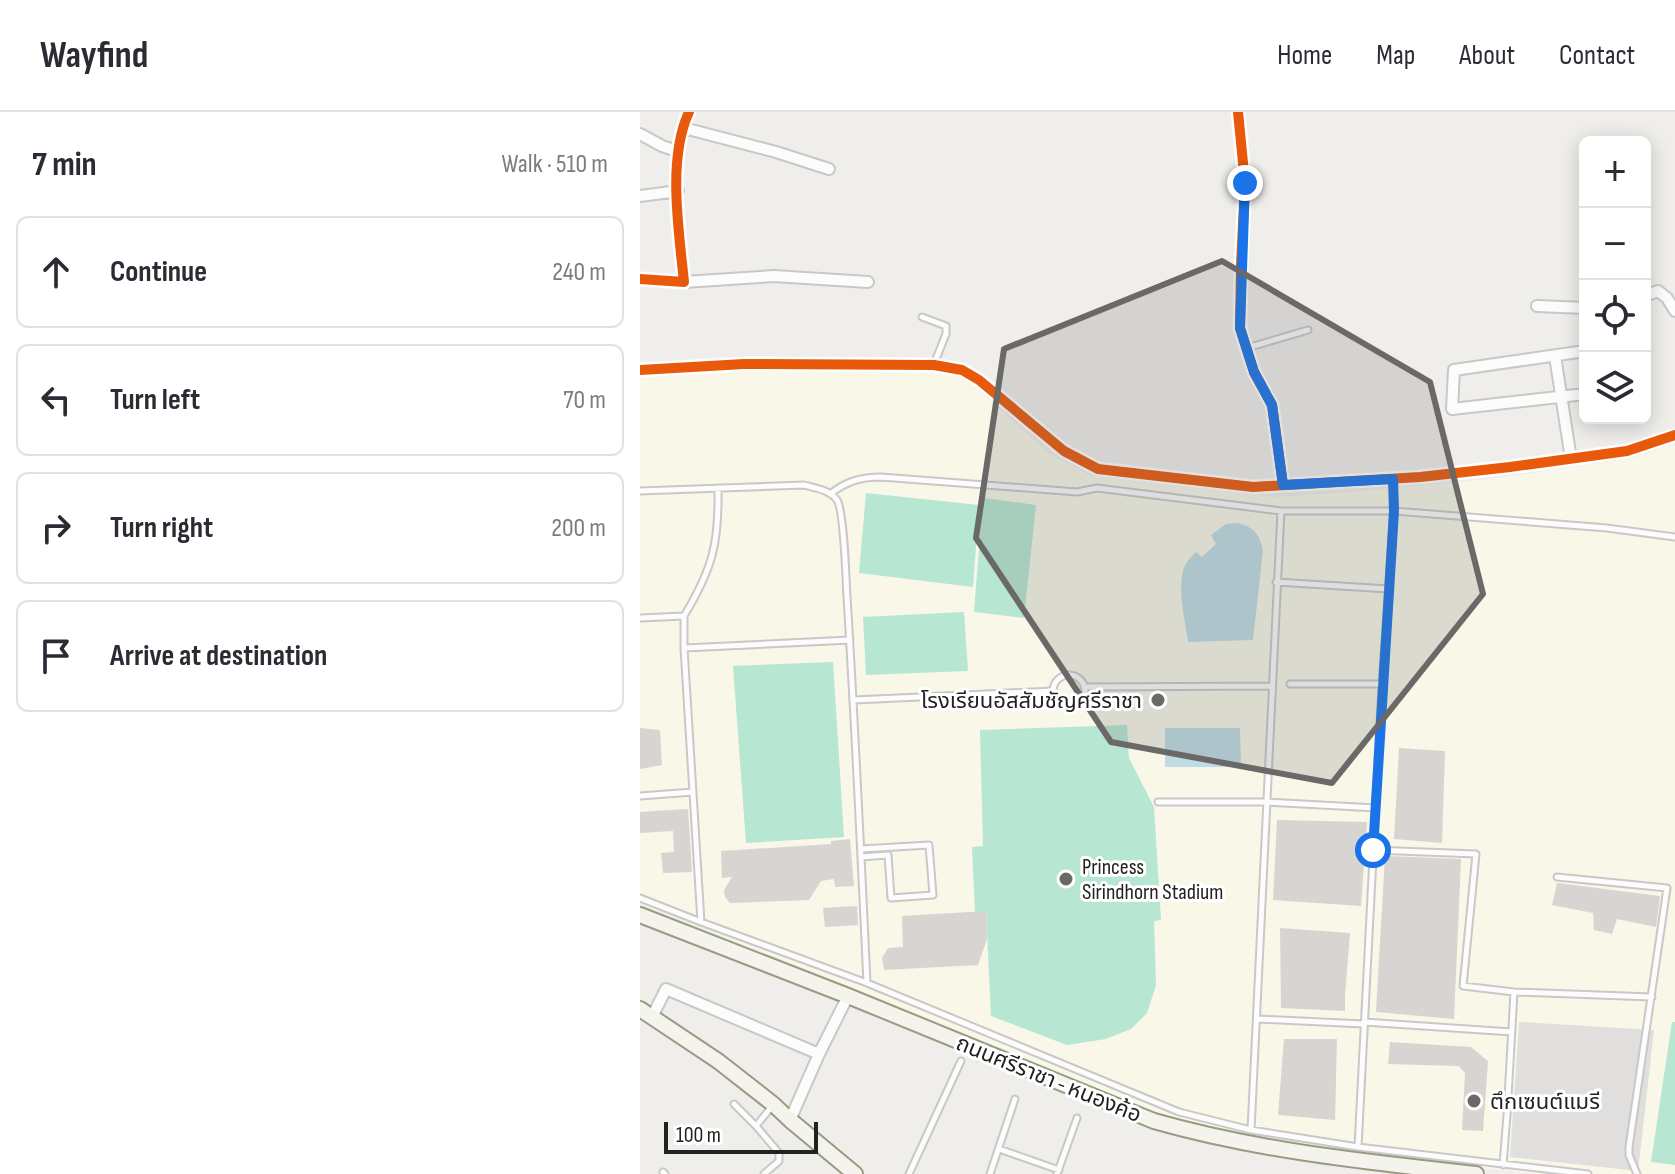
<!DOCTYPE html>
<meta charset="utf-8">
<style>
:root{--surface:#fff;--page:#f2f2f3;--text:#2b2b33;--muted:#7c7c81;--line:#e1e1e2}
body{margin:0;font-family:"Sofia Sans Condensed","Noto Sans Thai",sans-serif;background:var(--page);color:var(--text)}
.controls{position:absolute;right:24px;top:24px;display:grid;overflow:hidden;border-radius:12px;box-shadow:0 4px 20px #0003}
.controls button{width:72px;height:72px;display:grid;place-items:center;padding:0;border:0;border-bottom:2px solid var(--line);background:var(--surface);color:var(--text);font:40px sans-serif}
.scale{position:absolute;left:24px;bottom:20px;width:154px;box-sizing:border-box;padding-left:8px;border:4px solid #222;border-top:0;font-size:22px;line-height:28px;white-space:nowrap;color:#222;-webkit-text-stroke:6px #fff;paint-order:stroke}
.stop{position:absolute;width:24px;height:24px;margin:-18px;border:6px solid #1a73e8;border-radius:50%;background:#fff}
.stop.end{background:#1a73e8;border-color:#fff;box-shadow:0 2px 8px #0008}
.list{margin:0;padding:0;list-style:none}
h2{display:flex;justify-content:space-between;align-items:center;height:104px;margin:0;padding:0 32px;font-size:34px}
h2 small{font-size:26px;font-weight:400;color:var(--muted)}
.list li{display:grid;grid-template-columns:52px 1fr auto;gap:24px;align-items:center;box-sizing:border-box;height:112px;margin:0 16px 16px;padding:0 16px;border:2px solid var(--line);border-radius:12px}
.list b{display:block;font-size:30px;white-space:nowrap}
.list em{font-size:26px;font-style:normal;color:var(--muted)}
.icon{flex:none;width:44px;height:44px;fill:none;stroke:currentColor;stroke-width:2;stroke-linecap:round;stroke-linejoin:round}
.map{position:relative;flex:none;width:1035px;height:1062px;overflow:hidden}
header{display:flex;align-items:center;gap:48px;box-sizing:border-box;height:112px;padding:0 40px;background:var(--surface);border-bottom:2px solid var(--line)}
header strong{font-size:38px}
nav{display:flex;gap:44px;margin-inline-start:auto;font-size:28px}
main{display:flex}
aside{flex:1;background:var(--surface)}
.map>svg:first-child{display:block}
.education{fill:#f8f7e8}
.pitch{fill:#b7e6d2}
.parking{fill:#e0dfde}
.water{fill:#bfdbe3}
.building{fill:#d7d4d2}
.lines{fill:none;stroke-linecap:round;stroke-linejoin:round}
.lane-casing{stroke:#c9c8c7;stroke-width:9}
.street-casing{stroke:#c9c8c7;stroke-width:14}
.secondary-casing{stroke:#999a82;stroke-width:18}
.lane{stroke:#fdfcfc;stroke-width:5}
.street{stroke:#fdfcfc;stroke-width:10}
.secondary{stroke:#f4f4ed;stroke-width:14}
.path-bridge{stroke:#dccecd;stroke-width:2;stroke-dasharray:4 4;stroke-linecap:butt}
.cycleway-casing{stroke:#fff;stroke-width:15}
.cycleway{stroke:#e8590c;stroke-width:10}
.route{stroke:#1a73e8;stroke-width:10}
.marked{fill:#6a6968;fill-opacity:0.2;stroke:#6a6968;stroke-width:6;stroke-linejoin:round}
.poi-dot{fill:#6a6968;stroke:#fff;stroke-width:3}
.labels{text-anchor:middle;stroke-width:6;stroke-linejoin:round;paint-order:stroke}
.poi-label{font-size:22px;fill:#222;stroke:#fff;text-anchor:start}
.street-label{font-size:22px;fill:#222;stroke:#fff}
</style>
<header>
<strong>Wayfind</strong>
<nav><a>Home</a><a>Map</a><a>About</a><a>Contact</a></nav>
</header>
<main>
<aside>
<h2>7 min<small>Walk · 510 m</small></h2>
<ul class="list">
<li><svg class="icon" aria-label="ahead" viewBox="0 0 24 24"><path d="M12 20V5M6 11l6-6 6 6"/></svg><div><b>Continue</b></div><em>240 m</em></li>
<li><svg class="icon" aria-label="left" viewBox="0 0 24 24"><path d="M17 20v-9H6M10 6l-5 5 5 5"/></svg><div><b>Turn left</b></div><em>70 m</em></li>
<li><svg class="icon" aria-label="right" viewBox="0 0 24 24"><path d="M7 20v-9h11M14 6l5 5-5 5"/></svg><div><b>Turn right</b></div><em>200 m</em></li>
<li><svg class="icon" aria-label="arrive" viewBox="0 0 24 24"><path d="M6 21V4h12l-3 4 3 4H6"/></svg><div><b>Arrive at destination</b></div></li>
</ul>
</aside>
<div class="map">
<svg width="1035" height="1062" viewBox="0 0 1035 1062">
<rect width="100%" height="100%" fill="#f0eeeb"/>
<path class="education" d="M95,257L291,259L314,264L332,272L409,342L451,364L611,383L638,385L703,381L851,367L993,346L1035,332V1062H894L704,1040L624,1029L538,1010L341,928L0,791V263Z"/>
<path class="pitch" d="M226,381L339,393L333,475L219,461Z
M343,386L396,393L384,506L334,500Z
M324,500L328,559L226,563L223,505Z
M193,550L204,725L106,731L93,554Z
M487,613L489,646L514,695L521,808L514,809L516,873L507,901L491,917L466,927L427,933L351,904L346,799L335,800L332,735L343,734L340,618Z
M1032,910H1035V1053L1011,1050Z"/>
<path class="parking" d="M879,910L1014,918L998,1059L870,1045Z"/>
<path class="water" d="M596,411C613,414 619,421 623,438L613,528L548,530C545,509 537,475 544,456C546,450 551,445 556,440L562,445L576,432L571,423L586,412Z
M525,616H600L601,655H525Z"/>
<path class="building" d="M0,616L20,618L22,653L0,657Z
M759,636L805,639L802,731L754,727Z
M48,697L52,760L23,761L21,741L34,740L33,719L0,721V700Z
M637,708L727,710L721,794L633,788Z
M210,727L214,774L195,775L194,767L181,769L169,788L90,791L85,785L84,778L92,765L82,766L81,739L191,732V729Z
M745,744L821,747L814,907L736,900Z
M917,771L1020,784L1016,815L977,807L972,822L954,818L953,801L912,793Z
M217,794L218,813L185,815L183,796Z
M346,799L347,827L338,853L244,858L242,846L248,836L263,835L262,804Z
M640,816L710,821L705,883V899L641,896Z
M644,927H697L695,1008L638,1003Z
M750,930L831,935L848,949L843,1019L822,1018L825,961L819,954L748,952Z"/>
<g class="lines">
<g class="lane-casing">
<path id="lane" d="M282,205L306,214V222L294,252
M607,236L668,218
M0,379L164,373C175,376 190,378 197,388C204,398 206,468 207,485C215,613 221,742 227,871
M190,382C207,369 221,365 241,365L437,380L457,376L641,399H754L967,416L1035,425
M636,470L749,477
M44,504C73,456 79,431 78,376
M0,506L44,504V536L61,810
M44,536L210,528
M413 579a16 16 0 1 1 32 0a16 16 0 1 1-32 0Z
M650,572H742
M444,575L631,574
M214,588L413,579
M0,684L53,680
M518,690H626L736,696
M221,737L289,733L293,783L251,786L248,743L221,745
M733,738L836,742L823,874L874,880L1012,885
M917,765L1027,776L989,1035V1043L997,1062
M0,786L61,810L227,871L539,1000L611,1018L718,1035L948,1062
M618,907L724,912
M724,910L872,920
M94,992L116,1014L139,1041V1049L124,1062
M116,1014L133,993
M611,1018L641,399
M718,1035L742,572L754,399L753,367
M359,1037L419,1058
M863,1053L867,1003L874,880
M23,1060L25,1062
M269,1062L321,949
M350,1062L375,987
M417,1062L437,1006"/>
</g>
<g class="street-casing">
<path id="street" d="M598,0L605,71L601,153L600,216L614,260L632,293L643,373
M44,16L136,40L189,57
M0,22L22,34L37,39
M0,84L38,79
M0,167L44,170C39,119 27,47 49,0
M44,170L134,164L228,170
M1005,184L1018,179L1027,186L1035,199
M897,194L945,196
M945,239L814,258L812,297L945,282
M915,244L931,347
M0,258L104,252L294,253L322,258L339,268L424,339L458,357L613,375L780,365L870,355L987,339L1035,323
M12,905L26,877L179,942
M150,1008L179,942L208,884"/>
</g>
<g class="secondary-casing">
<path id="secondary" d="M0,803L208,884L514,1009C619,1039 727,1050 836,1062
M0,897L78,949L133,992L150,1008L215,1062"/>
</g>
<use href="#lane" class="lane"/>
<use href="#street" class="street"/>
<use href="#secondary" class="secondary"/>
<path class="path-bridge" d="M337,950L346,928"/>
<g class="cycleway-casing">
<path id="cycleway" d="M598,0L605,71L601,153L600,216L614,260L632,293L643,373
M0,167L44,170C39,119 27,47 49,0
M0,258L104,252L294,253L322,258L339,268L424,339L458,357L613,375L780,365L870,355L987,339L1035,323"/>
</g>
<use href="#cycleway" class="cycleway"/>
</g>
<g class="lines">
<path class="route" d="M605,71L600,216L614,260L632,293L643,373L753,367L754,399L733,738"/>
</g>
<path class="marked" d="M582,149L790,270L843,482L692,671L471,630L336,426L364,237Z"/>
<g class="poi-dot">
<circle cx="518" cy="588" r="8"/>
<circle cx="426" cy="767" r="8"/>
<circle cx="834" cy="989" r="8"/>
</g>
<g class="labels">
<g class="poi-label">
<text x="502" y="596" text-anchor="end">โรงเรียนอัสสัมชัญศรีราชา</text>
<text x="442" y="762">Princess<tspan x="442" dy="25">Sirindhorn Stadium</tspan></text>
<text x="850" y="997">ตึกเซนต์แมรี</text>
</g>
<g class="street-label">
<text transform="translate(409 966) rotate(22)" y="8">ถนนศรีราชา - หนองค้อ</text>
</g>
</g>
</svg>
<div class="controls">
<button>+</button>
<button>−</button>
<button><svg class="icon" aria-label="locate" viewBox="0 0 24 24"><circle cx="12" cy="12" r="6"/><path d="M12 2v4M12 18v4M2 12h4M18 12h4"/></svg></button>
<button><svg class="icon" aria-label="layers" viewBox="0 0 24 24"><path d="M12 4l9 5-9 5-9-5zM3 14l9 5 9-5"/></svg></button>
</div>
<div class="scale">100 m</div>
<div class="stop" style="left:733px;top:738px"></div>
<div class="stop end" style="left:605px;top:71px"></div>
</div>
</main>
